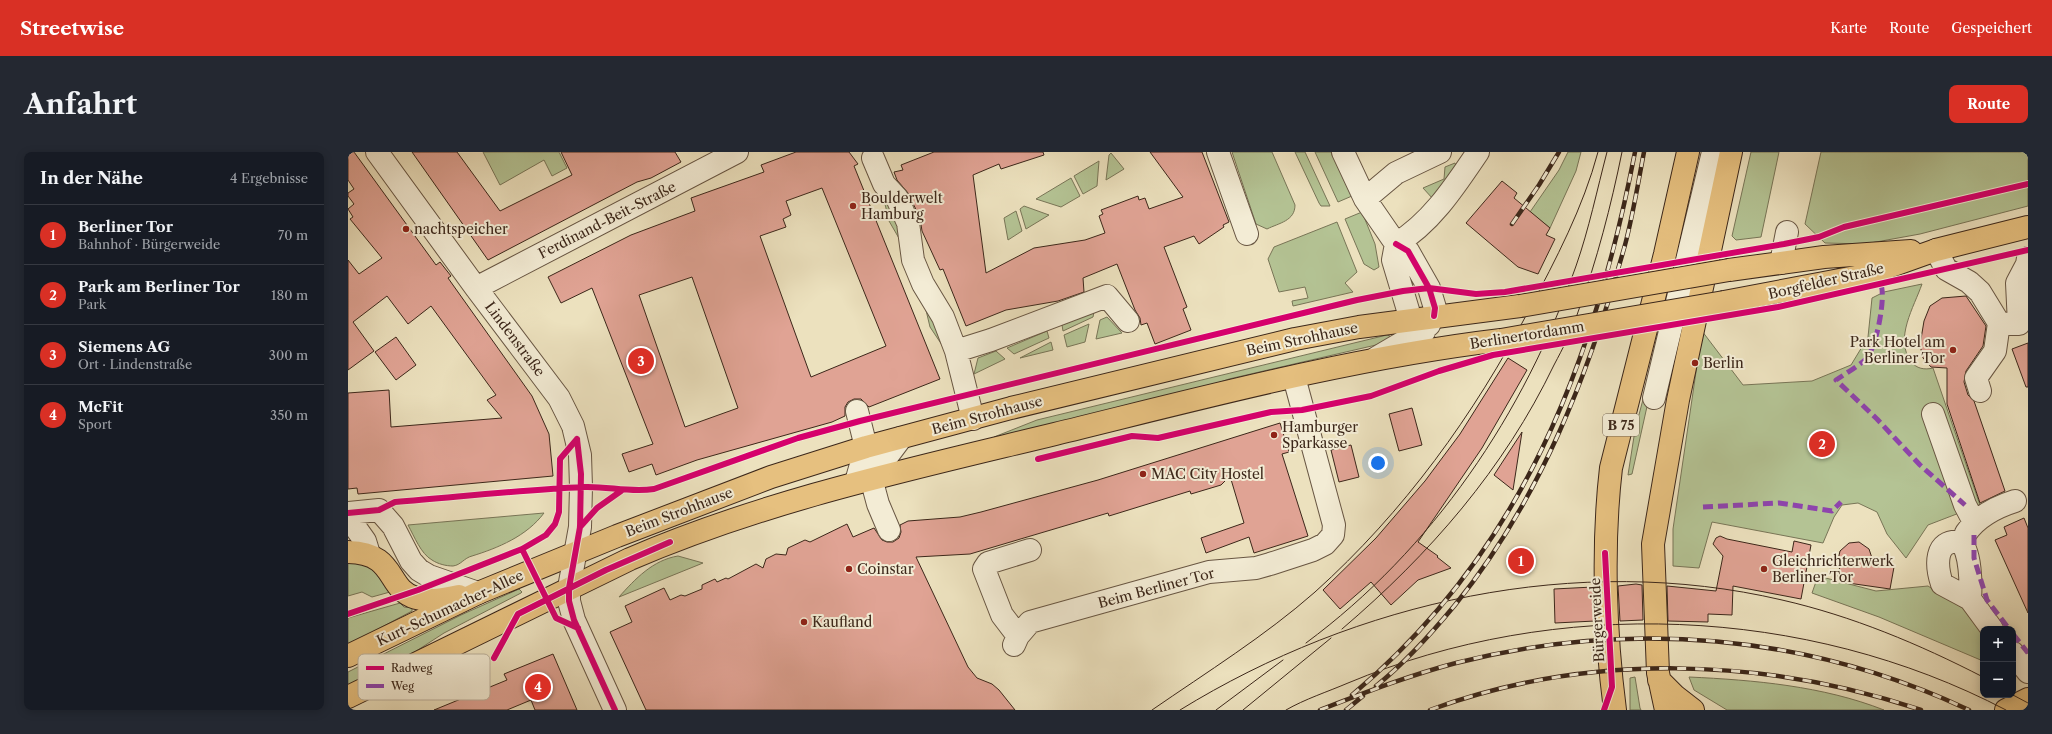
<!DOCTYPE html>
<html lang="de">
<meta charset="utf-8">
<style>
:root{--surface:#171b24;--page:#242831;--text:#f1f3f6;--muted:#9ea1a6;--line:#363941;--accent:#d93025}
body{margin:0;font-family:"Libre Caslon Text",serif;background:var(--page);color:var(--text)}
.controls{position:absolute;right:12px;bottom:12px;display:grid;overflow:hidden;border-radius:8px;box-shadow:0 2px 10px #0003}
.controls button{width:36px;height:36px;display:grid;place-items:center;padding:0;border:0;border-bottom:1px solid var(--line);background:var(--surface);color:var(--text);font:20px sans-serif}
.you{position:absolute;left:1030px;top:311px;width:14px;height:14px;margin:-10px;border:3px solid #fff;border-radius:50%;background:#1a73e8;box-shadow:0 0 0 6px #1a73e833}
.badge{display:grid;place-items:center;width:26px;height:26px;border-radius:50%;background:var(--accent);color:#fff;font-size:13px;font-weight:700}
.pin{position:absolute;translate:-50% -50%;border:2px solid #fff;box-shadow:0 1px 4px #0006}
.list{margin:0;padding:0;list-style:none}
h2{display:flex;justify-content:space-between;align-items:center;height:52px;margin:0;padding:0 16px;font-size:17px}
h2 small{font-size:13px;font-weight:400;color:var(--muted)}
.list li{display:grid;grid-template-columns:26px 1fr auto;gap:12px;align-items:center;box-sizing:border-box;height:60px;padding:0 16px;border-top:1px solid var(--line)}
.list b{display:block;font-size:15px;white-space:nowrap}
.list p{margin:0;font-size:13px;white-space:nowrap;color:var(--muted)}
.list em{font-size:13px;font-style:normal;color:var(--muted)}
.map{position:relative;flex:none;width:1680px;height:558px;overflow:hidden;border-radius:8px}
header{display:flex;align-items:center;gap:24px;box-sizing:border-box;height:56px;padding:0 20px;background:var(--accent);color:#fff}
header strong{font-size:19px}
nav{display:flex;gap:22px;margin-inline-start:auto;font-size:14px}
.intro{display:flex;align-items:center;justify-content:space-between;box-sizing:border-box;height:96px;padding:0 24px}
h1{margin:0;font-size:28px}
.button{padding:10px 18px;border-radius:8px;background:var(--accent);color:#fff;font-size:14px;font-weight:700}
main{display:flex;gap:24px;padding:0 24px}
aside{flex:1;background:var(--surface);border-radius:8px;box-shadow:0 2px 10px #0003}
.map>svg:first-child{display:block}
.green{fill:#b4c394;stroke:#787557}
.building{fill:#e0a394;stroke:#3c271a;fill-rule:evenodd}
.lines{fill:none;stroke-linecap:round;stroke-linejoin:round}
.minor-casing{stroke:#685643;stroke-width:24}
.major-casing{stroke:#3c271a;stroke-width:24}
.minor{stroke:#f3ecd5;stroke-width:22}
.major{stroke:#e6c07f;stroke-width:22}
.tram{stroke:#3c271a;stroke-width:1}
.rail-casing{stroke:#3c271a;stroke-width:4.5}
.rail{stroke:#f3ecd5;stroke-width:3;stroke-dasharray:9;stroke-linecap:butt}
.major-bridge-casing{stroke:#3c271a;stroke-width:24;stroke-linecap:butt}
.major-bridge{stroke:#e6c07f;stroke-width:22}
.quiet{stroke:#8e44ad;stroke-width:5;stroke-dasharray:10 5;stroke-linecap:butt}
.cycleway-casing{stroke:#f3ecd5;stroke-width:8}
.cycleway{stroke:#d6006c;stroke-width:6}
.poi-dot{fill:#8f2418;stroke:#f3ecd5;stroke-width:1.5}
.labels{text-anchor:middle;stroke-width:4;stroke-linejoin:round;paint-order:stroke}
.shield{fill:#f3ecd5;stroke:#736252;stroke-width:1}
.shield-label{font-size:13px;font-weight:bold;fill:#3c271a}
.poi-label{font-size:14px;fill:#3c271a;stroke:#f3ecd5;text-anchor:start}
.street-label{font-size:14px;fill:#3c271a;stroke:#f3ecd5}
.key{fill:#f3ecd5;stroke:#bcb19d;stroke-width:1}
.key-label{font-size:11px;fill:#3c271a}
</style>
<header>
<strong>Streetwise</strong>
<nav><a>Karte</a><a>Route</a><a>Gespeichert</a></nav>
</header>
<div class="intro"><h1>Anfahrt</h1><a class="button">Route</a></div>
<main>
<aside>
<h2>In der Nähe<small>4 Ergebnisse</small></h2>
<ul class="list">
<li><span class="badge">1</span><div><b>Berliner Tor</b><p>Bahnhof · Bürgerweide</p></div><em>70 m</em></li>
<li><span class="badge">2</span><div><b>Park am Berliner Tor</b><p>Park</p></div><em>180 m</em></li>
<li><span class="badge">3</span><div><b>Siemens AG</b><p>Ort · Lindenstraße</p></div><em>300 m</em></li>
<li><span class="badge">4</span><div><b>McFit</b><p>Sport</p></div><em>350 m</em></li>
</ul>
</aside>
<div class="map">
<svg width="1680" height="558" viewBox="0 0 1680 558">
<rect width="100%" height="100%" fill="#ece1be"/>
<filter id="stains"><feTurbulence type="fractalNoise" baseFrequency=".005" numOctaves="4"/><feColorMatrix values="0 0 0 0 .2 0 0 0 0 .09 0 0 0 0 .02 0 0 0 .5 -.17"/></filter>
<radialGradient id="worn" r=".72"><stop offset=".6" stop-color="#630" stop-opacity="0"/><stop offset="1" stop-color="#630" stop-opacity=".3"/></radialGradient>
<path class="green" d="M135,0H211L219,16L204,24L196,8L152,33Z
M884,0H924L947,53C947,69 931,71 919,77L908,72Z
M947,0H957L982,54H973L971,51Z
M967,0H983L1004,44L990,50Z
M1220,0H1233L1228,19L1202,76L1182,60L1211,18Z
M1403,0H1431L1413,85L1388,88L1384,84Z
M1473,0H1680V54L1572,82L1517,92L1477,91L1457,72Z
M763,1L776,17L758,28L761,3Z
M751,9L749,34L735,42L726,24Z
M1107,11L1108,14L1085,47L1075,36L1096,27L1097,15Z
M723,26L732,44L713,55L688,47Z
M536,48C546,57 551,74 552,88L541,69Z
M676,54L701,63L678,77L672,57Z
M668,59L674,79L660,88L656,66Z
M1014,60L1027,92L1031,115L1026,118L1016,112L997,67Z
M989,70L1009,120L997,131L1005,140L945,154L944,149L960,146L957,135L931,140L920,107L926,95Z
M1574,132C1566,155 1546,187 1563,209C1568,217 1577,218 1585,216L1632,353L1580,373L1558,406L1539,382L1529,360L1510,351L1494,353L1486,365L1475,391L1364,370L1351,416L1325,414V377L1354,179L1395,233L1464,229L1503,213L1520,185L1524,146L1536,140Z
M577,154L592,183L594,193L582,175Z
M746,160L745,165L715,179L714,173Z
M759,165L774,181L748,187L752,168Z
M741,172L737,190L719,195L716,183Z
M699,179L701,186L666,202L659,196Z
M1039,183L1042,184L1043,187L1041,190L881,227L844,240L646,287V285L689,268Z
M703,190L705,198L672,206Z
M1310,190L1300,250L1284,322L1280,323L1287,278Z
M648,199L657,207L626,222L630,206Z
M196,361C179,384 150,396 124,404C116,406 113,413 105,414C98,414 90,412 84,408C73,402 66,384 60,373Z
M330,404L355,411L271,445C287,427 305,408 330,404Z
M0,409L16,412L25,418L42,440L24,445L14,440L0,444Z
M1470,424L1528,439L1580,434L1624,462L1635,477V509L1531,465L1464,441Z
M171,437L174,440L173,441L96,481L36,520L0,534V520L113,463Z
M52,451L56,455L64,456V459L0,493V466Z
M1287,525L1292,556L1293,558H1282V526Z
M1341,525C1406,528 1475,534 1536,558H1379L1346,538Z"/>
<path class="building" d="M0,0H6L88,113L92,110L103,124L100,126L184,244L201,282L205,324L10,342L9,336L0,337V241L41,238L43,275L154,266L139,248L148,243L83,154L60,172L39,144L5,170L26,199L0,218V108L11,122L34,106L2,67L5,65L0,57L6,52L0,44V41L6,37L0,28Z
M64,0H109L152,59L224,23L213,0H327L333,10L303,26L289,30L140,108Z
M448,0H501L510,12L506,14L592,227L521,255L513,247H506L500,250L497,255V264L484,270L349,308L308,323L304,312L281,320L274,302L305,292L244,136L213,151L200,125L283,83L347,59L343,46L416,20L413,13ZM474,36L538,194L463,225L412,84L438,75L435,67L443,63L438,49ZM344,125L390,256L337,275L291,143Z
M586,0H695L696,3L653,17L651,12L625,23L638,121L686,96L737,88L757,81L751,64L755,62L753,58L790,44L791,48L797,46L801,57L835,45L802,0H854L881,70L875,73L876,75L851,92L846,84L816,95L839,155L835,157L843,178L807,192L799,171L793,173L792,166L787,158L769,112L735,126L736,140L710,149L658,158L618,174L595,117L592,118L574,79L572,66L560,41L549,28L546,20L555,18L553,13Z
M1154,29L1169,41L1166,46L1202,76L1198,83L1207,87L1190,122L1170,115L1118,71Z
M1618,144L1638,174L1635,194L1618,219L1616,230L1620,243L1626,249L1657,339L1632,351L1599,252V216L1583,215L1575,206L1572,193L1576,169L1582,154L1594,146Z
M48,185L68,213L48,228L27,200Z
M1680,191V235H1678L1664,197Z
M1160,206L1179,218L1134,296L1070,390L1090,404L1089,405L1103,416L1070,428L1043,453L1023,430L992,457L975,438L1028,386L1077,329L1112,282Z
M1064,256L1074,293L1051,299L1041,262Z
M932,271L941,300L934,302L960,384L906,401L901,385L858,401L853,386L896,371L882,324L873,333L843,342L842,339L761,364L760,361L622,402L568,405L620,515L629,526L644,532L651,538L667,558H298L262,480L284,470L277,454L316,436L322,448L333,443L337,444L354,437V433L367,427L369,430L378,426L380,427L408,412L415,416L418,407L428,402L438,403L440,396L457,388L462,390L499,372L505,385L526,376L534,388L539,390H545L551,386L553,380L552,373L560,369L612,365L633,360L750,328Z
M1174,280L1165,338L1146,323Z
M1003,293L1011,325L991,330L983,298Z
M1676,366L1680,376V461L1647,388L1659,383L1656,375Z
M1372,384L1379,387L1444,400L1446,389L1463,393L1453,447L1385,434L1384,463L1360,462V470L1320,469L1319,434L1368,439L1375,404L1365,392L1368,386Z
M1511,390L1521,397L1526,412L1546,415L1542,437L1500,431L1488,423L1492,420L1490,408L1492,399L1501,391Z
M1288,432L1294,433L1295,468L1272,469L1270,434Z
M1245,435L1247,469L1207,471L1206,437Z
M205,502L229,558H187L183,548L159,558H86L159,528L156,522Z"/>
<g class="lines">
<g class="minor-casing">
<path id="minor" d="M29,0L128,136L211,246L225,274L232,303L233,335L232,375L221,436V449L226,468L267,558
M870,0L899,82
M995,0L1017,47L1048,92L1060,99L1081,136L1087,156L1081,173L1074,179L1028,206
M525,6L536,32L549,46L560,71L565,108L575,132L595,165L608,199L625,267
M1017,47L1048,21L1092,0
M1048,92L1045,108L1063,168L1076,180
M1048,92C1084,70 1107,34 1130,0
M1588,98L1598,117L1621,130L1632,140L1651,171
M1433,111L1439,80
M128,136L389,0
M608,199L643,188L759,144L780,169
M1632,239L1628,226L1647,199L1651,171L1671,172L1669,131L1679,112L1680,106
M1306,246L1365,0
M1585,262L1617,353L1626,370
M508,330L518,295L509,259
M0,361L31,358L45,374L63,409L71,418L81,424L130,441
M0,365L17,389L21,402
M541,378L530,352L523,326L553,286
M1618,381C1630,364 1648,355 1667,349
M1622,447C1623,434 1623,398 1612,390C1586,387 1588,414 1594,432L1622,447L1644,477
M670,484L654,463L636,417L640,411L682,398
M666,493L670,484L682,470L861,420L908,416L922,412L965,398L977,392L985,383L986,373L946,225
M1665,501L1680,520"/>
</g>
<g class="major-casing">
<path id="major" d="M1381,118L1476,105L1563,99
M1376,150L1518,123L1588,98L1680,75
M0,400C50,401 37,437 68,446C82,450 97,447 111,444
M0,504L130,441L269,384L423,325L518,295L663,256L947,187L1011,175L1172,154
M1311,528L1327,544L1345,558
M0,545L282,407C419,348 563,317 707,282C854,246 1002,206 1153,188
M1267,558C1257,481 1254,393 1263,316L1317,102L1340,0
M1318,558L1310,521L1305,392L1330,248L1383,0
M1658,558L1680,547"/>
</g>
<use href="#minor" class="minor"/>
<use href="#major" class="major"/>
<path class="tram" d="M994,477C1082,402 1156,317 1206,213C1215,196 1224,179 1230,160C1249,108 1263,54 1274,0
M958,491C1085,397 1176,262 1228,114C1241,77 1249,38 1259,0
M1665,543L1680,551
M804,558C859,520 917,484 967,440C1056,360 1126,263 1181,158C1208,107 1235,56 1250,0
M832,558C1009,449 1229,400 1434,448C1504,464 1571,492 1635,525
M868,558L935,508
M895,558L983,486
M938,558C957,547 979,540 1000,531C1208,444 1457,453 1658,558"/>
<g class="rail-casing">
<path id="rail" d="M1164,72L1191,33L1211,0
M1028,534C1057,511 1083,482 1107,453C1192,348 1241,222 1277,93C1285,63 1290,31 1296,0
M1004,543C1173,401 1246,212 1287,0
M972,558C1016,541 1062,523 1108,511C1281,467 1459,482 1621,558
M998,558L1015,544
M1082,558C1239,500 1416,505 1573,558"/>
</g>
<use href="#rail" class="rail"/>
<g class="major-bridge-casing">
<path id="major-bridge" d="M1172,154L1381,118
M1153,188L1376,150"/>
</g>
<use href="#major-bridge" class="major-bridge"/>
<path class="quiet" d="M1533,133C1538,146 1528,197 1518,207C1509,215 1497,222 1488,228L1529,267L1572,313L1617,353
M1355,355L1431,351L1484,359L1493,350
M1626,383V406L1639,448L1661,477
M1665,482L1680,501"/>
<g class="cycleway-casing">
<path id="cycleway" d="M1048,92L1060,99L1081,136L1087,156L1086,164
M229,287L233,322L232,375L221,436V449L226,468L267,558
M690,307L784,284L810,286L923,260L954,258L1023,244L1091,219L1145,203L1430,155L1680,98
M0,361L31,358L47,350C110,345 173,338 236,335C260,334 282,341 306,337L450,286L512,269L1009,148L1055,139L1081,136L1128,142L1157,140L1436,92L1471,85L1496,75L1680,32
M232,375L249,356L273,339
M174,397L208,466L230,476
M0,462L70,438L174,397L198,383L207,372L211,360L212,307L229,287
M146,506L170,462L258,418L322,390
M1256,558L1264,535L1257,401"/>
</g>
<use href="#cycleway" class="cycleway"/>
</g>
<g class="poi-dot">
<circle cx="505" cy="54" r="4"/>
<circle cx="58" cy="77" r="4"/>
<circle cx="1605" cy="198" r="4"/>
<circle cx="1347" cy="211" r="4"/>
<circle cx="926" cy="283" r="4"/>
<circle cx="795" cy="322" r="4"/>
<circle cx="501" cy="417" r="4"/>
<circle cx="1416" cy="417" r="4"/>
<circle cx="456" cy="470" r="4"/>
</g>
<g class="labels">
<rect class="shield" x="1255" y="262" width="36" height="22" rx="3"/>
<g class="shield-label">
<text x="1273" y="278">B 75</text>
</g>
<g class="poi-label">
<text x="513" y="51">Boulderwelt<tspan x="513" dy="16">Hamburg</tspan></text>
<text x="66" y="82">nachtspeicher</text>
<text x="1597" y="195" text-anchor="end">Park Hotel am<tspan x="1597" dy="16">Berliner Tor</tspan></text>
<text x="1355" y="216">Berlin</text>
<text x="934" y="280">Hamburger<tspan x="934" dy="16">Sparkasse</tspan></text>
<text x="803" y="327">MAC City Hostel</text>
<text x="1424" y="414">Gleichrichterwerk<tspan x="1424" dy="16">Berliner Tor</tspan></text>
<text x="509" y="422">Coinstar</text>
<text x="464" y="475">Kaufland</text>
</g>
<g class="street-label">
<text transform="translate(259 68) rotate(-27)" y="5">Ferdinand-Beit-Straße</text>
<text transform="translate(1478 129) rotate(-13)" y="5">Borgfelder Straße</text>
<text transform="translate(1179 183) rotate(-9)" y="5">Berlinertordamm</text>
<text transform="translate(167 187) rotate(53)" y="5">Lindenstraße</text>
<text transform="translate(954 187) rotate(-12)" y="5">Beim Strohhause</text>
<text transform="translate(639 263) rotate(-15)" y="5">Beim Strohhause</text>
<text transform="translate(331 360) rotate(-21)" y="5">Beim Strohhause</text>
<text transform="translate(808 436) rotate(-15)" y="5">Beim Berliner Tor</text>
<text transform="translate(102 456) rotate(-25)" y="5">Kurt-Schumacher-Allee</text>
<text transform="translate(1249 468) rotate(-93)" y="5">Bürgerweide</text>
</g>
</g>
<rect x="10" y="502" width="132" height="46" rx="6" class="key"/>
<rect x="18" y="514" width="18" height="4" fill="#d6006c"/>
<rect x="18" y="532" width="18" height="4" fill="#8e44ad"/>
<g class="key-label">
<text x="43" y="520">Radweg</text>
<text x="43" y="538">Weg</text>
</g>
<rect width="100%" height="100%" filter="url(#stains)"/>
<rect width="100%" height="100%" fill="url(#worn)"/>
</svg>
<div class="controls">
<button>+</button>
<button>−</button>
</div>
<div class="you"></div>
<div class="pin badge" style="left:1173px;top:409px">1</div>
<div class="pin badge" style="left:1474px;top:292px">2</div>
<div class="pin badge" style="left:293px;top:209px">3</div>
<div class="pin badge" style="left:190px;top:535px">4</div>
</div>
</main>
